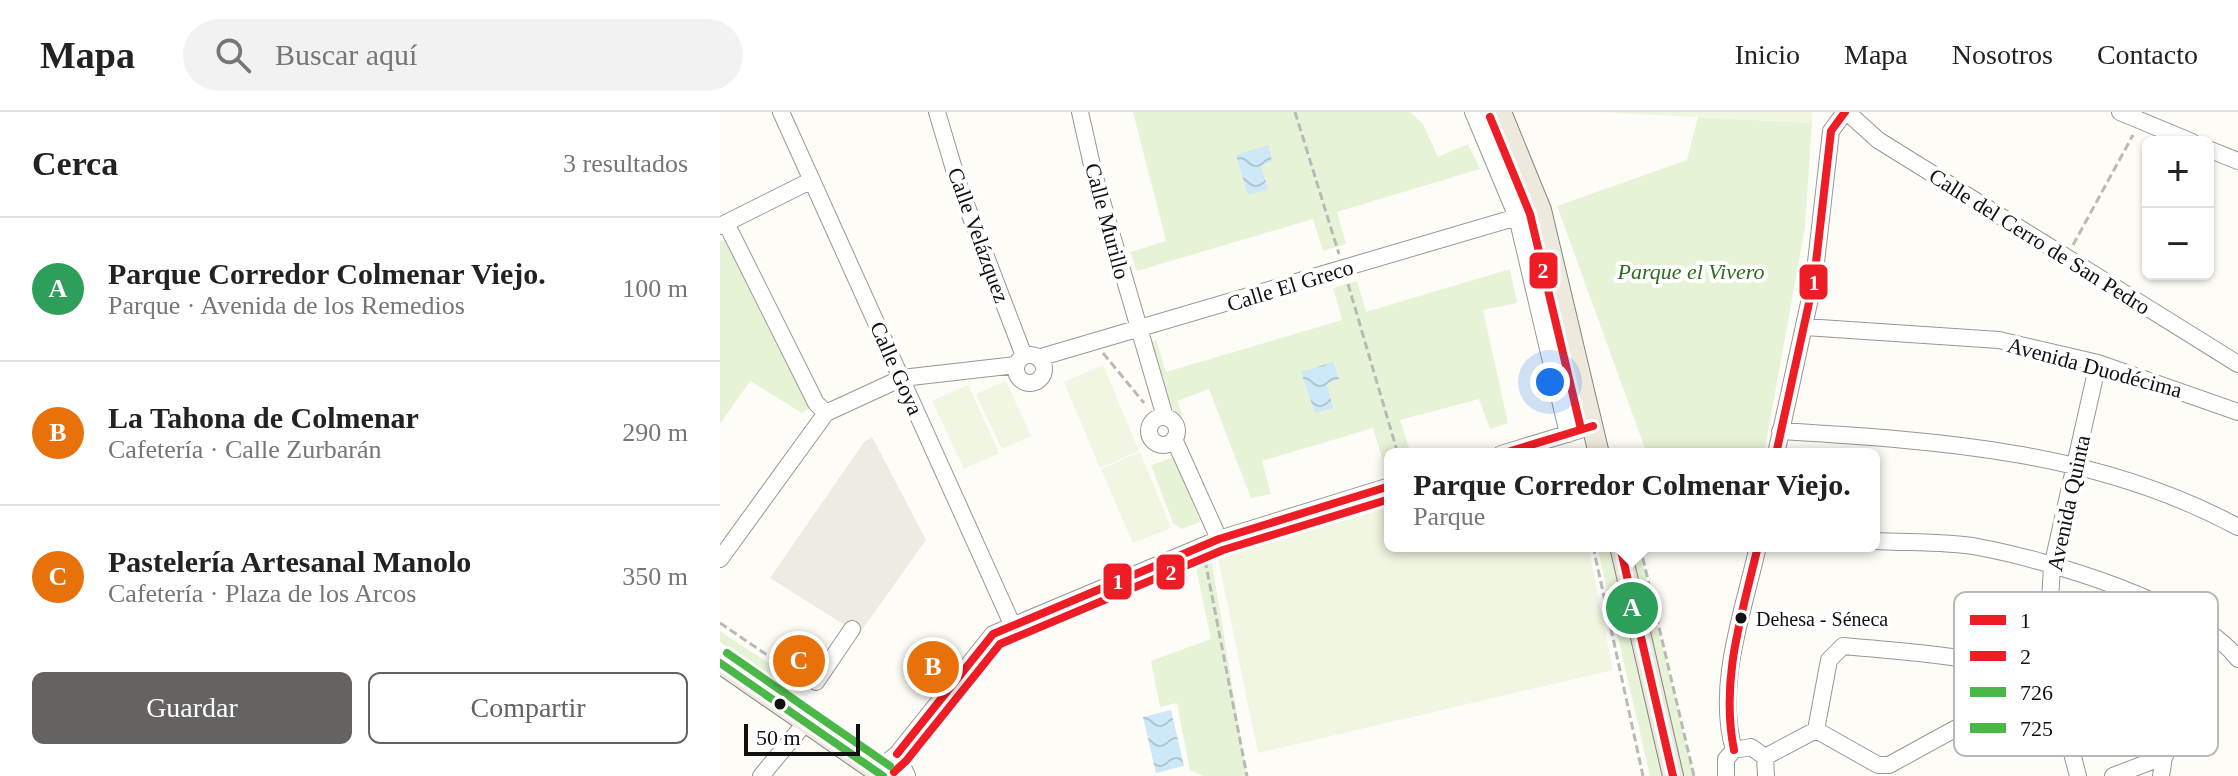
<!DOCTYPE html>
<html lang="es">
<meta charset="utf-8">
<style>
:root{--surface:#fff;--page:#f2f2f2;--text:#222;--muted:#767676;--line:#e0e0e0;--accent:#646362}
body{margin:0;font-family:"Times New Roman",serif;background:var(--page);color:var(--text)}
.controls{position:absolute;right:24px;top:24px;display:grid;overflow:hidden;border-radius:12px;box-shadow:0 2px 6px #0004}
.controls button{width:72px;height:72px;display:grid;place-items:center;padding:0;border:0;border-bottom:2px solid var(--line);background:var(--surface);color:var(--text);font:40px sans-serif}
.scale{position:absolute;left:24px;bottom:20px;width:116px;box-sizing:border-box;padding-left:8px;border:4px solid #111;border-top:0;font-size:22px;line-height:28px;white-space:nowrap;color:#111;-webkit-text-stroke:6px #fff;paint-order:stroke}
.you{position:absolute;left:830px;top:270px;width:28px;height:28px;margin:-20px;border:6px solid #fff;border-radius:50%;background:#1a73e8;box-shadow:0 0 0 12px #1a73e833}
.badge{display:grid;place-items:center;width:52px;height:52px;border-radius:50%;background:var(--accent);color:#fff;font-size:26px;font-weight:700}
.pin{position:absolute;translate:-50% -50%;border:4px solid #fff;box-shadow:0 2px 8px #0006}
.popup{position:absolute;left:664px;top:336px;width:496px;height:104px;box-sizing:border-box;display:grid;place-content:center;border-radius:12px;background:var(--surface);filter:drop-shadow(0 2px 6px #0005);font-size:26px;white-space:nowrap;color:var(--muted)}
.popup b{font-size:30px;color:var(--text)}
.popup::after{content:'';position:absolute;left:50%;top:100%;margin-left:-16px;border:16px solid transparent;border-top-color:var(--surface)}
.list{margin:0;padding:0;list-style:none}
h2{display:flex;justify-content:space-between;align-items:center;height:104px;margin:0;padding:0 32px;font-size:34px}
h2 small{font-size:26px;font-weight:400;color:var(--muted)}
.list li{display:grid;grid-template-columns:52px 1fr auto;gap:24px;align-items:center;box-sizing:border-box;height:144px;padding:0 32px;border-top:2px solid var(--line)}
.list b{display:block;font-size:30px;white-space:nowrap}
.list p{margin:0;font-size:26px;white-space:nowrap;color:var(--muted)}
.list em{font-size:26px;font-style:normal;color:var(--muted)}
.actions{display:flex;gap:16px;padding:24px 32px}
.actions a{flex:1;padding:18px 0;border:2px solid var(--accent);border-radius:12px;text-align:center;font-size:28px;color:var(--accent)}
.actions .main{background:var(--accent);color:#fff}
.icon{flex:none;width:44px;height:44px;fill:none;stroke:currentColor;stroke-width:2;stroke-linecap:round;stroke-linejoin:round}
.map{position:relative;flex:none;width:1518px;height:664px;overflow:hidden}
header{display:flex;align-items:center;gap:48px;box-sizing:border-box;height:112px;padding:0 40px;background:var(--surface);border-bottom:2px solid var(--line)}
header strong{font-size:38px}
nav{display:flex;gap:44px;margin-inline-start:auto;font-size:28px}
.search{width:560px;height:72px;background:var(--page);display:flex;align-items:center;gap:20px;box-sizing:border-box;padding:0 28px;border-radius:44px;color:var(--muted);font-size:30px}
main{display:flex}
aside{flex:1;background:var(--surface)}
.map>svg:first-child{display:block}
.park{fill:#e7f3d7}
.pitch{fill:#f0f6e1}
.plaza{fill:#edebe2}
.water{fill:url(#water-waves)}
.lines{fill:none;stroke-linecap:round;stroke-linejoin:round}
.minor-casing{stroke:#979795;stroke-width:18}
.major-casing{stroke:#858482;stroke-width:22}
.path{stroke:#b9b9b8;stroke-width:3;stroke-dasharray:8 4;stroke-linecap:butt}
.minor{stroke:#fffffe;stroke-width:16}
.major{stroke:#ede9dc;stroke-width:20}
.bus-1-casing{stroke:#fff;stroke-width:14}
.bus-2-casing{stroke:#fff;stroke-width:14}
.bus-3-casing{stroke:#fff;stroke-width:14}
.bus-4-casing{stroke:#fff;stroke-width:14}
.bus-1{stroke:#ee1c25;stroke-width:8}
.bus-2{stroke:#ee1c25;stroke-width:8}
.bus-3{stroke:#4ab747;stroke-width:8}
.bus-4{stroke:#4ab747;stroke-width:8}
.bus-dot{fill:#111;stroke:#fff;stroke-width:3}
.labels{text-anchor:middle;stroke-width:8;stroke-linejoin:round;paint-order:stroke}
.bus-label{font-size:20px;fill:#111;stroke:#fff;text-anchor:start}
.street-label{font-size:22px;fill:#111;stroke:#fff}
.park-label{font-size:22px;font-style:italic;fill:#2f6b1f;stroke:#fff}
.key{fill:#fff;stroke:#b8b8b8;stroke-width:2}
.key-label{font-size:22px;fill:#111}
.line-badge{stroke:#fff;stroke-width:3}
.badge-label{font-size:22px;text-anchor:middle;font-weight:bold;fill:#fff}
</style>
<header>
<strong>Mapa</strong>
<div class="search"><svg class="icon" aria-label="search" viewBox="0 0 24 24"><circle cx="10" cy="10" r="6"/><path d="M15 15l6 6"/></svg>Buscar aquí</div>
<nav><a>Inicio</a><a>Mapa</a><a>Nosotros</a><a>Contacto</a></nav>
</header>
<main>
<aside>
<h2>Cerca<small>3 resultados</small></h2>
<ul class="list">
<li><span class="badge" style="background:#2e9e5b">A</span><div><b>Parque Corredor Colmenar Viejo.</b><p>Parque · Avenida de los Remedios</p></div><em>100 m</em></li>
<li><span class="badge" style="background:#e8710a">B</span><div><b>La Tahona de Colmenar</b><p>Cafetería · Calle Zurbarán</p></div><em>290 m</em></li>
<li><span class="badge" style="background:#e8710a">C</span><div><b>Pastelería Artesanal Manolo</b><p>Cafetería · Plaza de los Arcos</p></div><em>350 m</em></li>
</ul>
<div class="actions"><a class="main">Guardar</a><a>Compartir</a></div>
</aside>
<div class="map">
<svg width="1518" height="664" viewBox="0 0 1518 664">
<defs>
<pattern id="water-waves" width="16" height="10" patternUnits="userSpaceOnUse" patternTransform="scale(2)"><rect width="16" height="10" fill="#cde8f7"/><path d="M0 5q4-4 8 0t8 0" fill="none" stroke="#afc6d3"/></pattern>
</defs>
<rect width="100%" height="100%" fill="#fdfcf7"/>
<path class="park" d="M413,0H690L703,12L718,45L748,32L760,57L617,100L626,132L603,139L593,107L417,159L410,140L446,129Z
M978,5L1092,11L1085,116L1044,342H927L837,94L967,48Z
M7,127L94,292L82,301L30,269L0,312V129Z
M790,157L797,191L763,198L788,311L770,317L759,287L680,308L691,342H670V348L663,349L653,316L542,349L551,382L531,386L489,277L457,289L463,304L459,305L448,291L428,231L436,228L446,260L622,208L613,176L637,169L646,200Z
M455,345L480,410L461,417L453,411L431,353Z
M877,434H918L974,664H930Z
M492,451L527,664H483L470,658L457,591L440,595L431,549L491,527L476,456Z
M0,519L78,571L71,579L0,530Z"/>
<path class="pitch" d="M878,0H1092V11Z
M383,253L419,339L380,356L344,270Z
M286,269L311,324L282,337L256,282Z
M248,273L279,341L244,357L212,289Z
M420,340L451,416L413,431L381,357Z
M670,395V434H868L893,558L538,641L498,446Z"/>
<path class="plaza" d="M152,325L206,428L139,522L50,466L144,330Z"/>
<path class="water" d="M548,33L552,49L541,54L548,77L528,83L516,43Z
M613,250L619,267L607,272L613,296L595,301L581,260Z
M451,598L464,654L436,661L423,605Z"/>
<g class="lines">
<g class="minor-casing">
<path id="minor" d="M61,0L292,512
M217,0L239,74L304,244
M360,0L374,62L445,305
M753,0L797,105L848,322
M769,0L788,23
M1127,0L1158,28L1518,252
M1400,0L1472,30
M1488,37L1518,49
M6,111L96,291L106,301
M0,114L92,68
M1085,215L1279,228L1378,251L1518,300
M296 257a14 14 0 1 1 28 0a14 14 0 1 1-28 0Z
M318,246L821,98
M429 319a14 14 0 1 1 28 0a14 14 0 1 1-28 0Z
M1060,319C1219,329 1375,338 1518,415
M454,327L499,427
M781,342L873,314
M1056,342L1094,168L1111,19L1125,0
M1154,429C1188,431 1225,429 1258,435C1328,448 1475,491 1518,547
M0,447L106,301L182,266L296,253
M1332,565L1358,664
M96,570L132,517
M1096,618L1158,653H1169L1286,589L1318,562L1327,538L1332,455L1378,251
M1096,618L1109,548L1123,534C1216,542 1310,549 1396,591C1412,598 1431,606 1440,622C1447,635 1443,651 1441,664
M1014,638C995,573 1024,498 1038,434
M177,642L187,664
M1045,645L1096,618
M156,659L177,642L273,522L499,427L670,374
M41,664L86,610
M1006,664V647L1014,638L1031,635L1045,645L1046,664
M1393,664L1445,644"/>
</g>
<g class="major-casing">
<path id="major" d="M781,0L821,98L879,342
M900,434L953,664
M0,551L163,664"/>
</g>
<path class="path" d="M575,0L619,142
M1353,133L1413,23
M628,172L678,342
M383,241L424,291
M873,434L923,664
M920,434L974,664
M485,448L527,664
M0,511L81,566"/>
<use href="#minor" class="minor"/>
<use href="#major" class="major"/>
<g class="bus-1-casing">
<path id="bus-1" d="M781,342L873,314
M1056,342L1094,168L1111,19L1125,0
M900,434L953,664
M1014,638C1000,568 1022,502 1038,434
M177,642L273,522L499,427L670,374"/>
</g>
<g class="bus-2-casing">
<path id="bus-2" d="M770,5L810,102L861,317
M174,660L186,649L280,532L503,438L670,387"/>
</g>
<g class="bus-3-casing">
<path id="bus-3" d="M0,551L163,664"/>
</g>
<g class="bus-4-casing">
<path id="bus-4" d="M7,541L170,654"/>
</g>
<use href="#bus-1" class="bus-1"/>
<use href="#bus-2" class="bus-2"/>
<use href="#bus-3" class="bus-3"/>
<use href="#bus-4" class="bus-4"/>
</g>
<g class="bus-dot">
<circle cx="1021" cy="506" r="7"/>
<circle cx="60" cy="592" r="7"/>
</g>
<g class="labels">
<g class="bus-label">
<text x="1036" y="514">Dehesa - Séneca</text>
</g>
<g class="street-label">
<text transform="translate(388 109) rotate(75)" y="8">Calle Murillo</text>
<text transform="translate(259 123) rotate(70)" y="8">Calle Velázquez</text>
<text transform="translate(1320 129) rotate(32)" y="8">Calle del Cerro de San Pedro</text>
<text transform="translate(570 173) rotate(-17)" y="8">Calle El Greco</text>
<text transform="translate(1375 255) rotate(15)" y="8">Avenida Duodécima</text>
<text transform="translate(177 256) rotate(66)" y="8">Calle Goya</text>
<text transform="translate(1348 391) rotate(-78)" y="8">Avenida Quinta</text>
</g>
<g class="park-label">
<text x="971" y="167">Parque el Vivero</text>
</g>
</g>
<rect x="1234" y="480" width="264" height="164" rx="12" class="key"/>
<rect x="1250" y="503" width="36" height="10" fill="#ee1c25"/>
<rect x="1250" y="539" width="36" height="10" fill="#ee1c25"/>
<rect x="1250" y="575" width="36" height="10" fill="#4ab747"/>
<rect x="1250" y="611" width="36" height="10" fill="#4ab747"/>
<g class="key-label">
<text x="1300" y="516">1</text>
<text x="1300" y="552">2</text>
<text x="1300" y="588">726</text>
<text x="1300" y="624">725</text>
</g>
<g class="line-badge">
<rect x="808" y="139" width="31" height="39" rx="8" fill="#ee1c25"/>
<rect x="1078" y="151" width="31" height="38" rx="8" fill="#ee1c25"/>
<rect x="435" y="441" width="31" height="38" rx="8" fill="#ee1c25"/>
<rect x="382" y="450" width="31" height="39" rx="8" fill="#ee1c25"/>
</g>
<g class="badge-label">
<text x="823" y="166">2</text>
<text x="1094" y="178">1</text>
<text x="451" y="468">2</text>
<text x="398" y="477">1</text>
</g>
</svg>
<div class="controls">
<button>+</button>
<button>−</button>
</div>
<div class="scale">50 m</div>
<div class="you"></div>
<div class="pin badge" style="left:912px;top:496px;background:#2e9e5b">A</div>
<div class="popup"><b>Parque Corredor Colmenar Viejo.</b>Parque</div>
<div class="pin badge" style="left:213px;top:555px;background:#e8710a">B</div>
<div class="pin badge" style="left:79px;top:549px;background:#e8710a">C</div>
</div>
</main>
